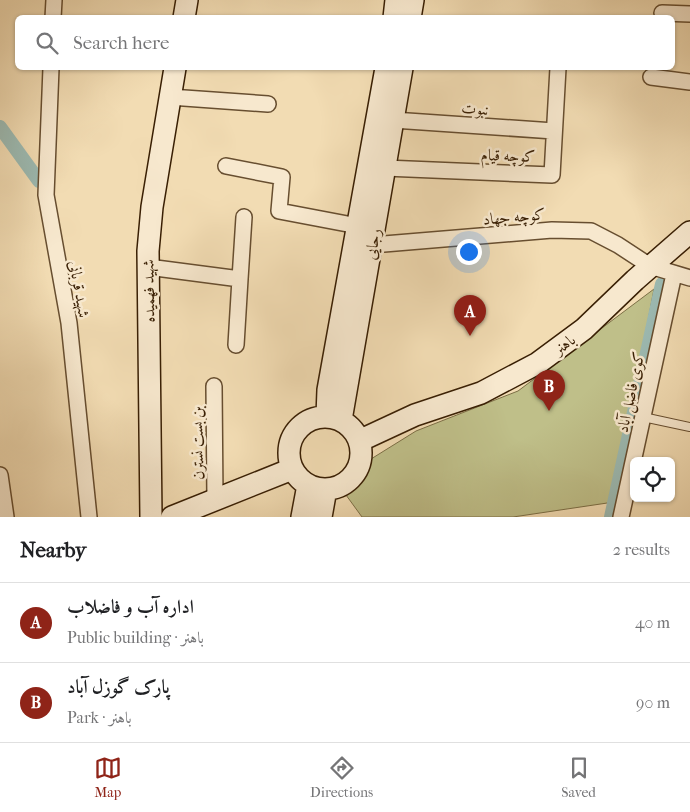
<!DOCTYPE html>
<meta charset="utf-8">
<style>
:root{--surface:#fff;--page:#f2f2f2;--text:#202124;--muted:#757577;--line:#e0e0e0;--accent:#8f2418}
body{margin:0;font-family:"IM FELL French Canon",Amiri,serif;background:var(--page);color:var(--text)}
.controls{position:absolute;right:15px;bottom:15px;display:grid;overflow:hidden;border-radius:8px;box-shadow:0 1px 4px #0004}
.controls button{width:45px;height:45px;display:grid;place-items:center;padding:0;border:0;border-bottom:1px solid var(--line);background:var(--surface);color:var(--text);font:25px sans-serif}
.you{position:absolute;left:468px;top:251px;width:18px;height:18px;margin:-12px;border:4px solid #fff;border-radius:50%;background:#1a73e8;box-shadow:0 0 0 8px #1a73e833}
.badge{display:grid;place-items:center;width:32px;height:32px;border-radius:50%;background:var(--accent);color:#fff;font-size:16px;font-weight:700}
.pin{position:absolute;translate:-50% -41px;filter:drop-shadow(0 1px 2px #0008)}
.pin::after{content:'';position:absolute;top:26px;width:18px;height:15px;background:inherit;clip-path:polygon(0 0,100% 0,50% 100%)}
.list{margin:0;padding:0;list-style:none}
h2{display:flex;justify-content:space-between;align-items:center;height:65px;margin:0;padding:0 20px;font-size:21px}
h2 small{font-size:16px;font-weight:400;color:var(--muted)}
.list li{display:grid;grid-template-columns:32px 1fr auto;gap:15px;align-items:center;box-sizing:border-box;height:80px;padding:0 20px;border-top:1px solid var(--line)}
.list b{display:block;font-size:19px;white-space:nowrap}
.list p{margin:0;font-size:16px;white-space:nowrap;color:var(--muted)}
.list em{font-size:16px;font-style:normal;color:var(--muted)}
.icon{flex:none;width:28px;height:28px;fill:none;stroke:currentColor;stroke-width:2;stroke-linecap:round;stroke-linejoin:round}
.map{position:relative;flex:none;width:690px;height:517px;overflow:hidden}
.search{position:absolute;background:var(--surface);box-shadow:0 1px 4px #0004;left:15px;right:15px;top:15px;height:55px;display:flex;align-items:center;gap:12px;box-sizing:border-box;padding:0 18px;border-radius:8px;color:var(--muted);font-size:19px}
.sheet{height:225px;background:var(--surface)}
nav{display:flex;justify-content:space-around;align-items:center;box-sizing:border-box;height:70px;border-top:1px solid var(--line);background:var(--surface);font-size:14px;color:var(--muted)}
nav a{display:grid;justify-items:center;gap:2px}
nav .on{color:var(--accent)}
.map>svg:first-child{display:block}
.green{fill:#bfbf89;stroke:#7c6f46}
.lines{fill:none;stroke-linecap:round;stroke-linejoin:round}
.canal{stroke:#9cbab2;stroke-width:14}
.lane-casing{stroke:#674e30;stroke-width:10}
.street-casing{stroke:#674e30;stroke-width:18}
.secondary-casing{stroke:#391f04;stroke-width:24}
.lane{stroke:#f7e8ce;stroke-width:8}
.street{stroke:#f7e8ce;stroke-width:15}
.secondary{stroke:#f7e8ce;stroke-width:21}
.labels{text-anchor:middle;stroke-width:5;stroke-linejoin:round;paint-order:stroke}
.street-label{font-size:16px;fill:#391f04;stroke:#f7e8ce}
</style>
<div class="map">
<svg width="690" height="517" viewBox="0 0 690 517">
<rect width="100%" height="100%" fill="#f2dcb3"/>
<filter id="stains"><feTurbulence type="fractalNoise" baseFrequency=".004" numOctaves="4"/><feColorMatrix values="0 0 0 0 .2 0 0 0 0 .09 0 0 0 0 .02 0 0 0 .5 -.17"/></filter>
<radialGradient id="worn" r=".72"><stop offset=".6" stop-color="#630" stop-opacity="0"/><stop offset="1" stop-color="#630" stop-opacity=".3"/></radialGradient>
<path class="green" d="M654,289L614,502L513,517H362L346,495L371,459L416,431L518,391Z"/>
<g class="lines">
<path class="canal" d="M0,127L39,181
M611,517L662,284"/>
<g class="lane-casing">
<path id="lane" d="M643,417L690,427"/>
</g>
<g class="street-casing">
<path id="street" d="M662,13L690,14
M53,18L54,0
M51,68L46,195L69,323L89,517
M651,77L690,82
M170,97L268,104
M393,120L554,131
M226,166L282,177L279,211L358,226
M385,168L552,175L558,68
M372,245L552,230L591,231L618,245L650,266L690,278
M148,267L240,279L244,217
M236,345L240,279
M214,386L215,500
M0,475L6,517
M621,517L674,274"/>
</g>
<g class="secondary-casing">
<path id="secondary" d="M184,18L187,0
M394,18L396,0
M410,18L413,0
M327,416L328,390L386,68
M289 453a36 36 0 1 1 72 0a36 36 0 1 1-72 0Z
M341,420L402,68
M359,441L415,415L481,393L538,363L584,329L635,280L690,232
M151,517L148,251L152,207L175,68
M172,517L292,469
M302,517L308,485
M321,517L326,489"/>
</g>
<use href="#lane" class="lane"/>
<use href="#street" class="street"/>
<use href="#secondary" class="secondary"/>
</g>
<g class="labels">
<g class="street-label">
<text transform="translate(475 108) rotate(4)" y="6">نبوت</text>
<text transform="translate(508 155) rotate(2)" y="6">کوچه قیام</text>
<text transform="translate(514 216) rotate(-5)" y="6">کوچه جهاد</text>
<text transform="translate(372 244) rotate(-80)" y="6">رجایی</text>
<text transform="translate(80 289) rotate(80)" y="6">شهید قربانی</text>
<text transform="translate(148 291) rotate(-91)" y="6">شهید فهمیده</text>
<text transform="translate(564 344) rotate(-37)" y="6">باهنر</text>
<text transform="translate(630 392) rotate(-78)" y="6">کوی فاضل آباد</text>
<text transform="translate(197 443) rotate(-91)" y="6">بن بست نسترن</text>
</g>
</g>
<rect width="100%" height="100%" filter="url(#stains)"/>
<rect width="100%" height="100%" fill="url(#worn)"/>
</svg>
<div class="controls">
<button><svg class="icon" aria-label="locate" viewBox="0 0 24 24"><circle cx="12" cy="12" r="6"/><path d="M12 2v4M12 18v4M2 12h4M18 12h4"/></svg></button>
</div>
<div class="you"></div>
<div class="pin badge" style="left:470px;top:336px">A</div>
<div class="pin badge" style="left:549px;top:411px">B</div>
<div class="search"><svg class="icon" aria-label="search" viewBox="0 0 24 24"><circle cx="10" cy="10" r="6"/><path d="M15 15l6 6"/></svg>Search here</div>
</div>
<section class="sheet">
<h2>Nearby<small>2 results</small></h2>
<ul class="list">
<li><span class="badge">A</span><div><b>اداره آب و فاضلاب</b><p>Public building · باهنر</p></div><em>40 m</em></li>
<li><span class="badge">B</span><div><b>پارک گوزل آباد</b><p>Park · باهنر</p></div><em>90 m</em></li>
</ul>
</section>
<nav>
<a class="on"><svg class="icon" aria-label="map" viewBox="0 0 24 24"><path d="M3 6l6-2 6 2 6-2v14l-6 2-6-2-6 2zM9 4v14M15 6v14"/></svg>Map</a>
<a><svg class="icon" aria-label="directions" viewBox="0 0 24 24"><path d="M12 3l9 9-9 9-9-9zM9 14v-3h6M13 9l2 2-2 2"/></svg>Directions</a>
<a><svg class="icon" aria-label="saved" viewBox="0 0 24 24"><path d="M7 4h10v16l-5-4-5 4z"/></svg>Saved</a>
</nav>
